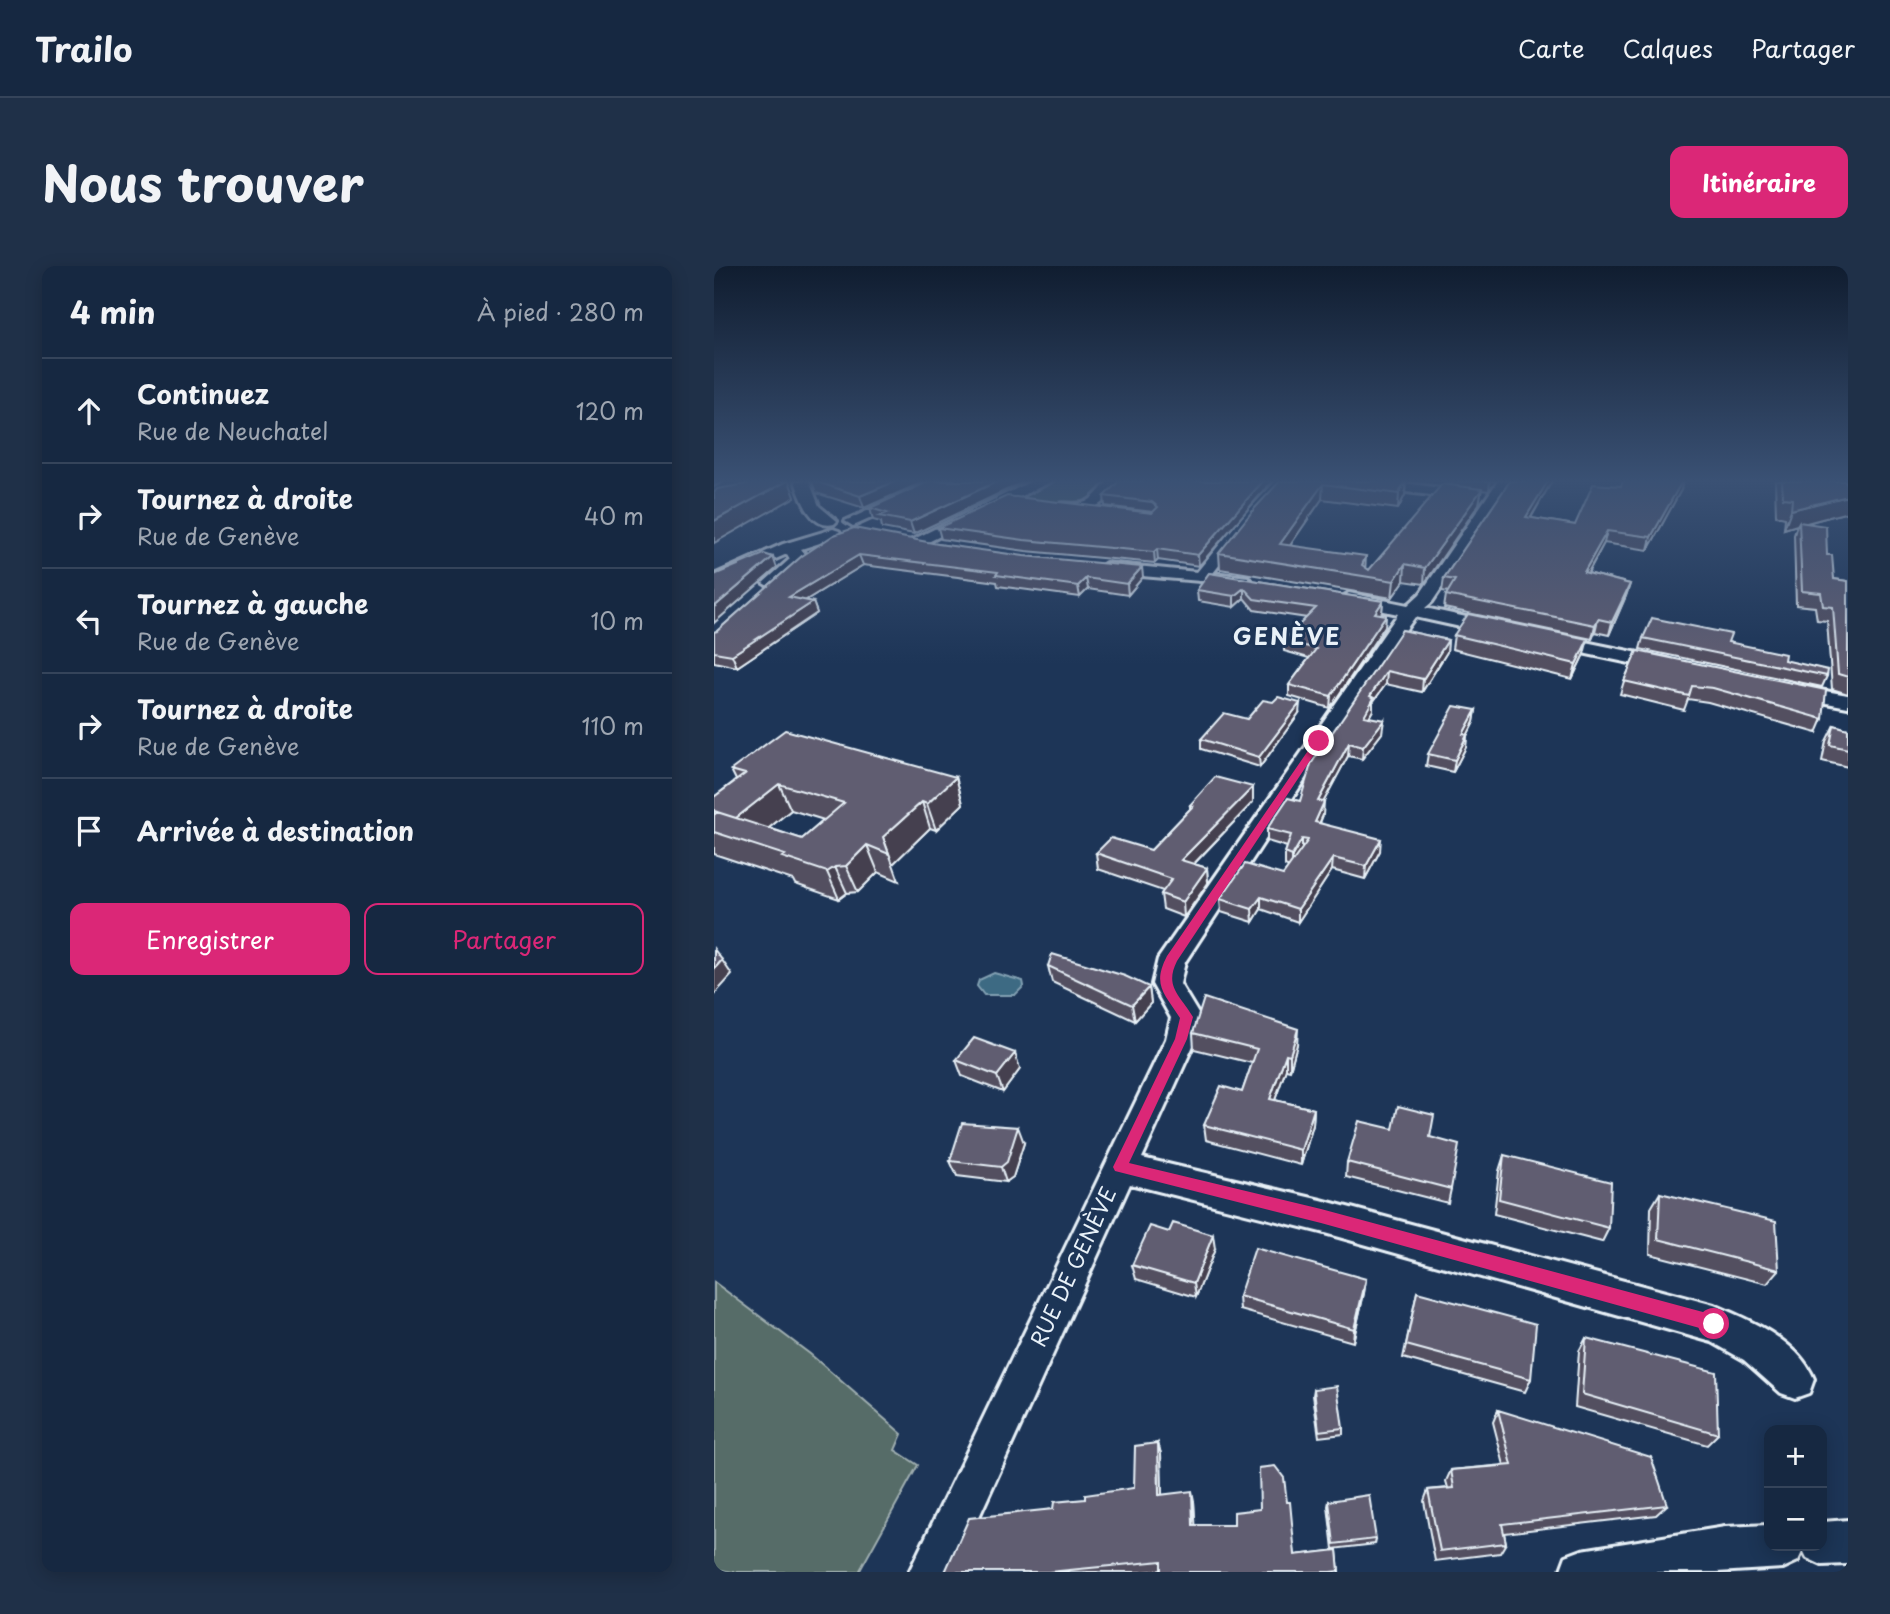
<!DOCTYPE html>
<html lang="fr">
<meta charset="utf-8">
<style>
:root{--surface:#162841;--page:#1f3048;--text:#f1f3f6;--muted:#9ea6b1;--line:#35445a;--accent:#db2777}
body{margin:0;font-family:"Playpen Sans",sans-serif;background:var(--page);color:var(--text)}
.controls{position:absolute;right:21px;bottom:21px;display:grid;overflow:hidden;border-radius:14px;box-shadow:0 4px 18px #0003}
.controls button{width:63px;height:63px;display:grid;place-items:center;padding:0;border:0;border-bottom:2px solid var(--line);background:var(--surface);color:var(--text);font:35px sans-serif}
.stop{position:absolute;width:21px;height:21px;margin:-16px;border:5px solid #db2777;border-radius:50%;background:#fff}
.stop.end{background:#db2777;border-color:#fff;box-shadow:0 2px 7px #0008}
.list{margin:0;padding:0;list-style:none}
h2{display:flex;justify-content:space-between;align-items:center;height:91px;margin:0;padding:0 28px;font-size:30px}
h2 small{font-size:23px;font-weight:400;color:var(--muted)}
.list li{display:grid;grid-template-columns:46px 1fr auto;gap:21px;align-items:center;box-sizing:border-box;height:105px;padding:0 28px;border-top:2px solid var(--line)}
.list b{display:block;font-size:26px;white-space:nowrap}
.list p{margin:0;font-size:23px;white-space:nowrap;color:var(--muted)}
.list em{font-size:23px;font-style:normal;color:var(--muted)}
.actions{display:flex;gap:14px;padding:21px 28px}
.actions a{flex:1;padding:16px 0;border:2px solid var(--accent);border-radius:14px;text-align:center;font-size:24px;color:var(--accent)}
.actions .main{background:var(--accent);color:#fff}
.icon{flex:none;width:38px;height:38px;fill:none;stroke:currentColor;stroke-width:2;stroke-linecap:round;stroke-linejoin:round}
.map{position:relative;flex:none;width:1134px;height:1306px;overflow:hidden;border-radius:14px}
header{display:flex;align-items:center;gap:42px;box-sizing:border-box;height:98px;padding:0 35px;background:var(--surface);border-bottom:2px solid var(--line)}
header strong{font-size:33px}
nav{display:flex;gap:38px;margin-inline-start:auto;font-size:24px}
.intro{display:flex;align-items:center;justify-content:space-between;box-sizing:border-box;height:168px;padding:0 42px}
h1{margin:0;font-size:49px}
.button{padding:18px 32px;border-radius:14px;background:var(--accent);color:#fff;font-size:24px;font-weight:700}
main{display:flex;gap:42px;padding:0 42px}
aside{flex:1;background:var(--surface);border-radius:14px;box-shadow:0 4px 18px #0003}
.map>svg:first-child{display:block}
.green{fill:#566c68;stroke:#9faeb0;stroke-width:2}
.water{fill:#3e6a83;stroke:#82a0b2;stroke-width:2}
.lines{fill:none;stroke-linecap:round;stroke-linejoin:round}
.minor-casing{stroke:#e8f1f8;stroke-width:6}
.minor{fill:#1d3557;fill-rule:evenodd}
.wall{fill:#535061;stroke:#e8f1f8;stroke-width:2;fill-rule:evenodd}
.shaded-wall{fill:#44414f;stroke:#e8f1f8;stroke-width:2}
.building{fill:#615d71;stroke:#e8f1f8;stroke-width:2}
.route{fill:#db2777}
.labels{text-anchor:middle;stroke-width:6;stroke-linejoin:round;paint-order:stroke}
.street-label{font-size:21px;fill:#e8f1f8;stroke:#1d3557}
.far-district-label{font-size:23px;font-weight:bold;letter-spacing:2px;fill:#e8f1f8;stroke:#1d3557}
</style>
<header>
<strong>Trailo</strong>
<nav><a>Carte</a><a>Calques</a><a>Partager</a></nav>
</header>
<div class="intro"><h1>Nous trouver</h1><a class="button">Itinéraire</a></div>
<main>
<aside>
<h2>4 min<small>À pied · 280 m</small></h2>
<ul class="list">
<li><svg class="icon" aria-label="ahead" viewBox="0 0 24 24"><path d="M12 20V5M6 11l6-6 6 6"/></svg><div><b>Continuez</b><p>Rue de Neuchatel</p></div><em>120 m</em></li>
<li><svg class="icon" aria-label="right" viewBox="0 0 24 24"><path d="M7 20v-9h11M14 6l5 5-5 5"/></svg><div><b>Tournez à droite</b><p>Rue de Genève</p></div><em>40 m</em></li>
<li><svg class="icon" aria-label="left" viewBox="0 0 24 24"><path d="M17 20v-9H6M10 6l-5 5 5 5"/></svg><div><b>Tournez à gauche</b><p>Rue de Genève</p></div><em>10 m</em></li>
<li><svg class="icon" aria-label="right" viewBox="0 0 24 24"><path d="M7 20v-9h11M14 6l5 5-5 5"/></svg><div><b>Tournez à droite</b><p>Rue de Genève</p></div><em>110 m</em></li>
<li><svg class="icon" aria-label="arrive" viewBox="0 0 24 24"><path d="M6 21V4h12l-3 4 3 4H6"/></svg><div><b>Arrivée à destination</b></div></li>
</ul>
<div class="actions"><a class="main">Enregistrer</a><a>Partager</a></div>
</aside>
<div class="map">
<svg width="1134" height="1306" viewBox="0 0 1134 1306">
<rect width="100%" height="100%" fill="#1d3557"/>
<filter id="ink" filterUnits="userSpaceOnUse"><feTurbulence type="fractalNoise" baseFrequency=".0143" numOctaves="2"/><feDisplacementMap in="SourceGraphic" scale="14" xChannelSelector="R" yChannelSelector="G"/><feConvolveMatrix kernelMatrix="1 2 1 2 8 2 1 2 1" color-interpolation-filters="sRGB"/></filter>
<g filter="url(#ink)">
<path class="green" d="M340,215H396L376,236L367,241L311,232L313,229Z
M0,1016L96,1088L188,1168L181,1184L204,1199L145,1306H19L0,1303Z"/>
<path class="water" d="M280,707L309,715L310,720L301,729H270L263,720L265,714Z"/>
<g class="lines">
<g class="minor-casing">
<path id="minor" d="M14,215H34L0,232V222Z
M81,215H95L105,240L123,255L120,258C97,264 87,232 81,215Z
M219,215H239L144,258L139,260L131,255Z
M318,215H338L208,279H196L194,276Z
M394,215H409C390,240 371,252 340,244L337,241C347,233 360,241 372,236C380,232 387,223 394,215Z
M562,215H577L539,256L499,307L534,311L537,315L534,319L392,307L384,302L392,297L483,306L529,250Z
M629,215H675L757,226L764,230L757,234L636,219Z
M784,215H799L718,336L711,342L789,359L792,363L783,369L701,351L665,400L471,696L466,718L486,751L482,773L428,892L607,934L1000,1039C1037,1055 1084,1074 1100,1113L1095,1127L1081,1132L1067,1127L1030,1094L998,1076L607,966L416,918L240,1306H195L452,773L457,752L438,718L444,693L684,348L629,336L626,332L635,327L694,339L706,328Z
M119,263L125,265L127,268L125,271L87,283L92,289V295L64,321L58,322L49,317L76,293L73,288L0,320V309L69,278Z
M837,369L954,393L964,399L954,405L830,379L828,375Z
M1077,419L1134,429V441L1070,429L1067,425L1070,421Z
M1134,1254V1298L1108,1299L1093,1292L1089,1284L1084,1295L1069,1302L1003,1306H846L852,1290L868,1284L1011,1261L1055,1259V1280H1108V1256Z"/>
</g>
<use href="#minor" class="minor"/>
</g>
<path class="wall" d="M98,215H211L150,242L102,227Z
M216,215H311L200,268L168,262L167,256L159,254L156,242Z
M558,215L485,300L444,294L441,297L312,285L227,273L224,262L438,247V246L391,240L390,230Z
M566,215H692L691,229L684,243L608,233L576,279L652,302L655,304L737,219L738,215H782L775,225L767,224L765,238L710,318L690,315L678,332L506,303L505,287Z
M796,215H838L817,252L861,259L967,224L934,284L890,277L874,307L916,318L912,330L895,369L881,366L878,373L730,342L732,329L734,326L728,325L730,312Z
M1061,215H1134V246L1093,257L1113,289L1120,313L1134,315V428L1118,423L1113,355L1103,354L1101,341L1082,339L1080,269L1083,259L1070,263L1071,252L1062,250Z
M224,278L429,311L414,329L374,323L366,331L284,320L283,316L149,299L92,334L99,336L103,347L23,401L0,396V366L3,365L88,290Z
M495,307L669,335L668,346L667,348L672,349L671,360L616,442L575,430V419L595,392L570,385V374L593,352L540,344L530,332L520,341L484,335L483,324Z
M688,364L734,374L733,386L708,426L672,418L659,436V444L655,451L668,467L648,493L634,490L609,536V549L606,557L666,585L651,613L618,604L584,656L547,643L539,656L507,646L506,633L569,609L575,602L571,600V587L573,581L553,575V563L586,535Z
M740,369L870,388L858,413L738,383Z
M929,372L1014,376L1113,410L1108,421L926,383Z
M923,385L1109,453L1103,467L994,436L974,433L970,444L906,428L910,415Z
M762,444L760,456L753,469L752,481L739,506L712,500L714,488Z
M585,447L546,501L487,483V473L533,453Z
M1120,459L1134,463V501L1108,495L1112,475Z
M17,504L242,511L249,538L222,564L216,562L179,598L185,615L164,606L144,626L133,627L125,633L81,618L79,614L0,588V531L22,514ZM77,544L110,554L88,573L55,562Z
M539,521V536L480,598L493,602L494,617L470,651L449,643L447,628L449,625L384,603L382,587L437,584L476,543V539Z
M334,700L435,721L437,737L421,755L338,716Z
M479,767L583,778L576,804L572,803L561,834L600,843L599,859L587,899L492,874L490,859L528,826L538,797L480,783Z
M301,787L306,803L289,826L248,810L242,794Z
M679,863L716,871L737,923L734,937L632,911L633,896Z
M310,877L299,911L292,916L243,910L236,895Z
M790,889L895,962L888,976L780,948L785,905Z
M946,927L1065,1004L1053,1018L936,988L937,942Z
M501,983L482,1031L422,1013L418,999Z
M652,1013L650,1027L639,1076L526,1044L525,1030Z
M703,1026L817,1113L811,1126L689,1092Z
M872,1072L1004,1168L993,1179L861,1141L865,1085Z
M600,1123L629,1162V1168L605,1171L599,1129Z
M784,1144L953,1239L942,1249L790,1267L792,1277L786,1287L721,1295L710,1235L714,1224L734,1222L732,1215L737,1204L790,1199L779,1156Z
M444,1177L447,1188L448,1229L480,1235L481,1259H520L546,1243L573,1236L581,1289L623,1284L625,1306H447V1304L428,1306H231L339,1243L420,1222Z
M615,1235L662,1273L661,1278L619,1283L614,1240Z"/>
<path class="shaded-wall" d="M73,215H75L81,231L0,277V255Z
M182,215H211L150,242L146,230Z
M284,215H311L200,268L196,256Z
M549,215H558L485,300L484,289Z
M691,215V229L684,243L685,228Z
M776,215H782L775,225Z
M834,215H838L810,263L812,251Z
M968,215H969L967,224L934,284L937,271Z
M609,218L608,233L566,294V278Z
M768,223L765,238L710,318L711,302Z
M1134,230V246L1085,259V256L1083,259L1070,263L1077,244Z
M893,265L890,277L867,319L870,306Z
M443,283L444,294L441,297L440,286Z
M145,289L149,299L79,342L75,331Z
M652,290L651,306L648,299Z
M59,291L63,302L0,357V341Z
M691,298L690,315L678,332L680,315Z
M428,301L429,311L414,329L413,318Z
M372,312L374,323L366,331L364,320Z
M916,318L912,330L895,369L898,356Z
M530,322V332L520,341V330Z
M669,335L668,346L660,358L661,347Z
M99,336L103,347L23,401L18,389Z
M672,349L671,360L616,442L617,430Z
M884,353L881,366L878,373L881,359Z
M874,373L870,388L858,413L862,398Z
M734,374L733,386L708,426L709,413Z
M673,405L672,418L659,436V444L649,462L650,450L656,430Z
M586,437L585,447L546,501L545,491Z
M762,444L760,456L748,480L749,468Z
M670,454L668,467L648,493L649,481Z
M753,469L752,481L739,506L741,494Z
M635,477L634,490L603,548L604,535Z
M242,511L249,538L222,564L213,538Z
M65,518L77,544L35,578L22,552Z
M539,521V536L469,609L467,594Z
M208,536L216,562L179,598L169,571Z
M610,536L609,549L600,569L601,556Z
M588,573V585L578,603V590Z
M667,573L666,585L651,613L652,600Z
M153,579L164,606L144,626L132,600Z
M619,592L618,604L584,656V643Z
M121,601L133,627L125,633L113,606Z
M493,602L494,617L470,651L469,636Z
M547,631V643L539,656L538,643Z
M8,694L18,709L0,729V703Z
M435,721L437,737L421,755L418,739Z
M584,763L583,778L576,804V789Z
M301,787L306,803L289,826L283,810Z
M572,788V803L556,848V833Z
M600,843L599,859L587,899V884Z
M304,861L310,877L299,911L292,916L287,901Z
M499,969L501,983L482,1031L480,1017Z
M652,1013L650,1027L639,1076L640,1063Z
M444,1177L447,1188L448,1239L445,1229Z
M478,1225L480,1235L482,1269L479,1259Z"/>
<path class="building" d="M49,215H73L0,255V227L3,223Z
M100,215H182L146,230Z
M216,215H284L196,256L165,250L173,247L156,242Z
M405,215H549L484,289L443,283L440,286L310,274L224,262L293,230L438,247L444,241L438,236L390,230Z
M566,215H691L685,228L609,218L566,278L652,290L648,299L655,304L728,218L768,223L711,302L691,298L680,315L505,287L541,242Z
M796,215H834L812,251L861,259L879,218L907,220L909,215H968L937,271L893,265L870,306L916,318L898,356L884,353L881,359L732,329L741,314L730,312Z
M1068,215H1130L1134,218V230L1077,244L1078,233L1069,232Z
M1085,256L1112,260L1113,289H1118L1120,313L1134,315V411L1124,408L1119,341L1109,340L1107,327L1088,325Z
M140,262L224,278L310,290L428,301L413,318L372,312L364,320L282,309L284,306L145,289L75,331L99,336L18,389L0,386V366L3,365L88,290L120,269Z
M50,288L59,291L0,341V309Z
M495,307L669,335L661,347L672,349L617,430L575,419L602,383L570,374L602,342L540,333L530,322L520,330L483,324Z
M754,348L874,373L862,398L740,369Z
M938,352L1017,368L1014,376L1071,388L1070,394L1114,404L1113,410L929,372Z
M688,364L734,374L709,413L673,405L656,430L660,432L650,450L670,454L649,481L635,477L604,535L610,536L601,556L667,573L652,600L619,592L584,643L547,631L538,643L506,633L531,598L569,609L594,574L588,573L578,590L571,587L577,569L553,563L574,532L586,535L597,498Z
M923,385L1112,424L1109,453L999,422L978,420L975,430L910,415Z
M564,431L586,437L545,491L487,473L510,447L533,453L549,434L559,436Z
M740,440L762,444L749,468L753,469L741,494L714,488Z
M1120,459L1134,463V483L1116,479Z
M71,464L242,511L213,538L208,536L169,571L175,588L153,579L132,600L121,601L113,606L68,591L71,589L0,566V549L3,546L88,573L130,537L65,518L22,552L0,545V531L31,508L17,504Z
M501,511L539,521L467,594L493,602L469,636L447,628L458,613L382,587L397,572L437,584L479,540L476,539Z
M0,683L8,694L0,703Z
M338,688L411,710L435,721L418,739L334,700Z
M490,732L584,763L576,789L572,788L556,833L600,843L587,884L490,859L507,820L528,826L543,783L479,767Z
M260,772L301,787L283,810L242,794Z
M684,840L720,849L716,871L745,879L737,923L633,896L645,855L679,863Z
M248,857L304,861L293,896L287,901L236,895Z
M790,889L897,916L895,962L785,933Z
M946,927L1062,955L1065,1004L944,973Z
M459,957L499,969L480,1017L418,999L436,960L455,966Z
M541,982L652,1013L640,1063L525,1030Z
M703,1026L822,1058L817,1113L692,1079Z
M872,1072L1002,1106L1004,1168L868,1128Z
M623,1120L629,1162L605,1165L600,1123Z
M784,1144L937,1191L953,1239L788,1258L792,1277L726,1285L714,1224L740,1222L737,1204L798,1199Z
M444,1177L445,1229L478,1225L479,1259H520V1246L546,1243L545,1202L561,1200L570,1212L573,1236H576L581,1289L623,1284L625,1305L616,1306H447V1295L335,1306H231L255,1252L339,1243L340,1236L371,1233V1229L420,1222L421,1180Z
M655,1229L662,1273L620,1278L615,1235Z"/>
</g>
<linearGradient id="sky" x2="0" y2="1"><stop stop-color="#101d30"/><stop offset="0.54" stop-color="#3a5174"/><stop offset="1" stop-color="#3a5174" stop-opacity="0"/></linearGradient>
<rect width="1134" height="398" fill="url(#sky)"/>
<path class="route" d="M602,473L609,475L463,695C450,721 466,729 479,751L473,773L415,897L607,943L1000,1049L1006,1052L1008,1058L1006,1063L1000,1066L607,957L401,905L399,901L461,773L466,752C450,727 438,719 453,690Z"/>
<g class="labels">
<g class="street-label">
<text transform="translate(360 1001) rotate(-65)" y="7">RUE DE GENÈVE</text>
</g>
<g class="far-district-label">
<text x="573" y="379">GENÈVE</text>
</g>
</g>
</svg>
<div class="controls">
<button>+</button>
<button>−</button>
</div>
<div class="stop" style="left:1000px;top:1058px"></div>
<div class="stop end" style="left:605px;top:475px"></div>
</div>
</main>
